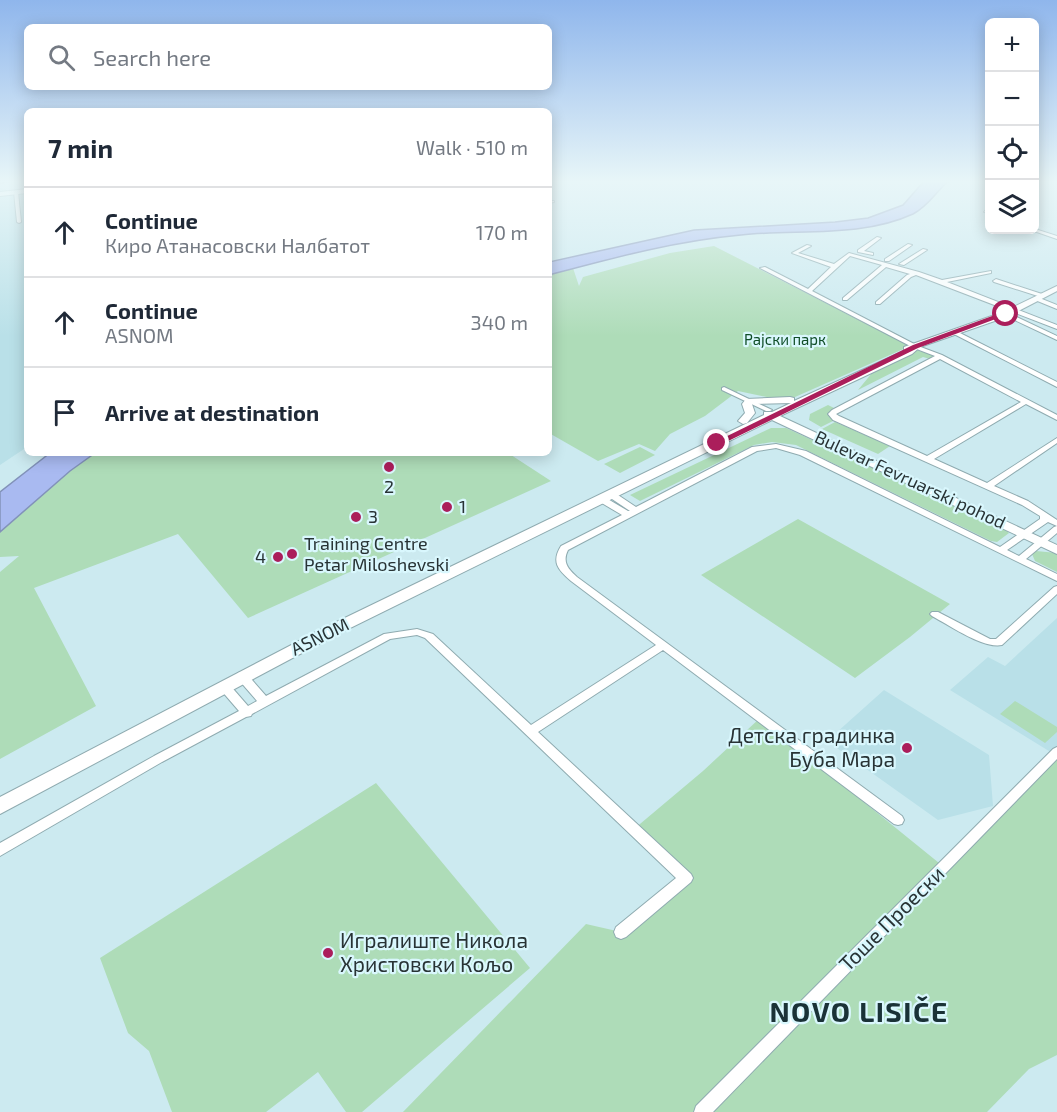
<!DOCTYPE html>
<meta charset="utf-8">
<style>
:root{--surface:#fff;--page:#f6f6f7;--text:#1f2937;--muted:#747a83;--line:#e0e1e3}
body{margin:0;font-family:"Exo 2",sans-serif;background:var(--page);color:var(--text)}
.controls{position:absolute;right:18px;top:18px;display:grid;overflow:hidden;border-radius:9px;box-shadow:0 3px 15px #0003}
.controls button{width:54px;height:54px;display:grid;place-items:center;padding:0;border:0;border-bottom:2px solid var(--line);background:var(--surface);color:var(--text);font:30px sans-serif}
.stop{position:absolute;width:18px;height:18px;margin:-14px;border:4px solid #ab1e5b;border-radius:50%;background:#fff}
.stop.end{background:#ab1e5b;border-color:#fff;box-shadow:0 2px 6px #0008}
.list{margin:0;padding:0;list-style:none}
h2{display:flex;justify-content:space-between;align-items:center;height:78px;margin:0;padding:0 24px;font-size:26px}
h2 small{font-size:20px;font-weight:400;color:var(--muted)}
.list li{display:grid;grid-template-columns:39px 1fr auto;gap:18px;align-items:center;box-sizing:border-box;height:90px;padding:0 24px;border-top:2px solid var(--line)}
.list b{display:block;font-size:22px;white-space:nowrap}
.list p{margin:0;font-size:20px;white-space:nowrap;color:var(--muted)}
.list em{font-size:20px;font-style:normal;color:var(--muted)}
.icon{flex:none;width:33px;height:33px;fill:none;stroke:currentColor;stroke-width:2;stroke-linecap:round;stroke-linejoin:round}
.map{position:relative;flex:none;width:1057px;height:1112px;overflow:hidden}
.search{position:absolute;background:var(--surface);box-shadow:0 3px 15px #0003;left:24px;top:24px;width:528px;height:66px;display:flex;align-items:center;gap:15px;box-sizing:border-box;padding:0 21px;border-radius:9px;color:var(--muted);font-size:22px}
.panel{position:absolute;background:var(--surface);box-shadow:0 3px 15px #0003;left:24px;top:108px;width:528px;height:348px;border-radius:9px}
.map>svg:first-child{display:block}
.built{fill:#b9e0e8}
.green{fill:#aedcb8}
.water{fill:#a9baf1;stroke:#8292b9;stroke-width:1.5}
.lines{fill:none;stroke-linecap:round;stroke-linejoin:round}
.street-casing{stroke:#8fabb0;stroke-width:2}
.secondary-casing{stroke:#8fabb0;stroke-width:2}
.street{fill:#fff;fill-rule:evenodd}
.secondary{fill:#fff;fill-rule:evenodd}
.rail{stroke:#66787b;stroke-width:1.5;stroke-dasharray:4.5 2;stroke-linecap:butt}
.route{fill:#ab1e5b}
.poi-dot{fill:#ab1e5b;stroke:#d9f7fd;stroke-width:2}
.labels{text-anchor:middle;stroke-width:4.5;stroke-linejoin:round;paint-order:stroke}
.far-park-label{font-size:15px;fill:#0f4d27;stroke:#d9f7fd}
.street-label{font-size:18px;fill:#283335;stroke:#d9f7fd}
.poi-label{font-size:18px;fill:#283335;stroke:#d9f7fd;text-anchor:start}
.near-poi-label{font-size:21px;fill:#283335;stroke:#d9f7fd;text-anchor:end}
.near-street-label{font-size:21px;fill:#283335;stroke:#d9f7fd}
.near-district-label{font-size:28px;font-weight:bold;letter-spacing:1.5px;fill:#1a3237;stroke:#d9f7fd}
</style>
<div class="map">
<svg width="1057" height="1112" viewBox="0 0 1057 1112">
<rect width="100%" height="100%" fill="#cceaf0"/>
<path class="built" d="M0,188L5,189L7,194L27,193V447L0,465Z
M1057,618V756L950,690L988,657L1005,666Z
M884,690L989,755L993,806L938,820L827,741Z"/>
<path class="green" d="M714,246L904,343L908,347L786,401L738,391L705,416L670,434L655,451L639,444L598,461L549,433V275L573,268L579,286L583,277L670,253Z
M915,350L935,355L930,359L923,357L858,390L872,373Z
M828,405L834,408L830,412L835,420L821,427L809,420L810,414Z
M835,422L890,446L878,454L822,429Z
M771,428H786L1004,528L1009,533L997,542L991,541L796,445L772,442L754,445L640,501L630,495Z
M640,447L655,455L620,473L604,464Z
M95,453H508L551,481L248,618L178,534L34,588L96,706L0,759V572L19,556L0,557V532L70,471Z
M798,519L950,604L910,637L855,678L701,575Z
M1036,551L1057,553V572L1035,561L1032,554Z
M1015,701L1057,727V732L1045,743L1000,714Z
M760,718L944,867L1057,759V1055L1029,1069L987,1112H403L586,924L621,932L685,878L634,829L703,771Z
M376,783L530,968L362,1112H346L318,1072L266,1112H172L149,1051L128,1033L100,958Z"/>
<path class="water" d="M925,180H950C936,191 929,206 913,214C861,238 798,229 741,235C675,241 613,258 549,275V262L694,230L835,222L868,218L903,205Z
M50,453H95L70,471L0,532V492Z"/>
<g class="lines">
<g class="street-casing">
<path id="street" d="M16,191L18,192L21,222L19,223L17,222L14,192Z
M549,201H554V202L549,203Z
M986,210L990,211V213L984,212Z
M1035,229L1057,236V239L1031,230Z
M877,237L881,238L864,251L873,253V255L858,252V250Z
M908,244L912,245L889,261H885V259Z
M807,245L811,246L798,253L834,264L849,253L919,272L942,280L991,271V273L947,282L1057,325V329L916,275L911,277L880,304H876V302L907,275L910,274L886,267L847,300H843V298L882,265L850,256L812,291L918,346L942,355L1057,415V420L1026,404L934,459L987,483L1057,438V443L994,486L1028,501L1057,520V533L1026,559L1057,574V581L800,455L776,448L757,451L568,550C562,562 568,569 577,577L902,816L904,820L902,824L898,825L894,824L663,650L538,732L691,874L693,878L691,882L626,937L621,939L616,937L614,932L616,927L676,878L425,638L417,635L390,639L252,714L251,716L246,717L162,762L0,856V843L154,756L239,711L220,689L219,686L220,683L224,682L228,683L248,706L257,701L238,679L237,676L238,673L242,672L246,673L266,696L384,634L417,629L433,634L531,725L656,645L571,581C558,570 551,562 561,546L622,515L600,502L599,500L600,498H606L628,511H630L609,497L608,495L609,493H615L636,507L752,447L776,444L806,451L1000,547L1040,519V516L1022,505L833,420L828,414L832,410L935,356L914,348L760,268L765,267L808,289L831,267L792,253ZM940,359L1021,402L927,456L839,416L836,414ZM1048,522L1057,526L1054,527L1019,556L1007,550Z
M923,249L927,250L904,265L899,264Z
M996,279L1045,295L1046,296L1041,297L994,282L993,281Z
M1037,297L1057,305V309L1035,300L1034,299Z
M1006,312L1057,336V340L1004,315L1003,314Z
M952,331H956L1057,382V387L952,333Z
M724,387L770,409L772,410L770,411H766L722,390V388Z
M1057,586V594L1002,645C983,649 949,625 932,616L930,614L932,612H938L990,639H996L1054,587Z
M1057,747V759L713,1112H694L696,1106L1053,749Z"/>
</g>
<g class="secondary-casing">
<path id="secondary" d="M27,189V193L0,196V192Z
M1057,286V291L1009,316L920,347L912,354L780,416L1057,545V554L772,420L332,637L0,814V797L322,629L764,415V412H772L791,403L752,404L755,413L747,423L743,424L738,421L745,413L742,404L746,399L790,397L794,398V401L904,351V347L1003,312Z"/>
</g>
<use href="#street" class="street"/>
<use href="#secondary" class="secondary"/>
<path class="rail" d="M0,183L17,180"/>
</g>
<linearGradient id="sky" x2="0" y2="1"><stop stop-color="#8fb6ec"/><stop offset="0.54" stop-color="#e8f6f8"/><stop offset="1" stop-color="#e8f6f8" stop-opacity="0"/></linearGradient>
<rect width="1057" height="336" fill="url(#sky)"/>
<path class="route" d="M1003,312L1009,314L918,348L720,445L713,443L913,345Z"/>
<g class="poi-dot">
<circle cx="389" cy="467" r="6"/>
<circle cx="447" cy="507" r="6"/>
<circle cx="356" cy="517" r="6"/>
<circle cx="292" cy="554" r="6"/>
<circle cx="278" cy="557" r="6"/>
<circle cx="907" cy="748" r="6"/>
<circle cx="328" cy="953" r="6"/>
</g>
<g class="labels">
<g class="far-park-label">
<text x="785" y="345">Рајски парк</text>
</g>
<g class="street-label">
<text transform="translate(910 480) rotate(25)" y="6">Bulevar Fevruarski pohod</text>
<text transform="translate(320 637) rotate(-26)" y="6">ASNOM</text>
</g>
<g class="poi-label">
<text x="389" y="493" text-anchor="middle">2</text>
<text x="459" y="513">1</text>
<text x="368" y="523">3</text>
<text x="304" y="550">Training Centre<tspan x="304" dy="21">Petar Miloshevski</tspan></text>
<text x="266" y="563" text-anchor="end">4</text>
</g>
<g class="near-poi-label">
<text x="895" y="743">Детска градинка<tspan x="895" dy="24">Буба Мара</tspan></text>
<text x="340" y="948" text-anchor="start">Игралиште Никола<tspan x="340" dy="24">Христовски Кољо</tspan></text>
</g>
<g class="near-street-label">
<text transform="translate(892 919) rotate(-45)" y="7">Тоше Проески</text>
</g>
<g class="near-district-label">
<text x="859" y="1022">NOVO LISIČE</text>
</g>
</g>
</svg>
<div class="controls">
<button>+</button>
<button>−</button>
<button><svg class="icon" aria-label="locate" viewBox="0 0 24 24"><circle cx="12" cy="12" r="6"/><path d="M12 2v4M12 18v4M2 12h4M18 12h4"/></svg></button>
<button><svg class="icon" aria-label="layers" viewBox="0 0 24 24"><path d="M12 4l9 5-9 5-9-5zM3 14l9 5 9-5"/></svg></button>
</div>
<div class="stop" style="left:1006px;top:314px"></div>
<div class="stop end" style="left:717px;top:443px"></div>
<div class="search"><svg class="icon" aria-label="search" viewBox="0 0 24 24"><circle cx="10" cy="10" r="6"/><path d="M15 15l6 6"/></svg>Search here</div>
<section class="panel">
<h2>7 min<small>Walk · 510 m</small></h2>
<ul class="list">
<li><svg class="icon" aria-label="ahead" viewBox="0 0 24 24"><path d="M12 20V5M6 11l6-6 6 6"/></svg><div><b>Continue</b><p>Киро Атанасовски Налбатот</p></div><em>170 m</em></li>
<li><svg class="icon" aria-label="ahead" viewBox="0 0 24 24"><path d="M12 20V5M6 11l6-6 6 6"/></svg><div><b>Continue</b><p>ASNOM</p></div><em>340 m</em></li>
<li><svg class="icon" aria-label="arrive" viewBox="0 0 24 24"><path d="M6 21V4h12l-3 4 3 4H6"/></svg><div><b>Arrive at destination</b></div></li>
</ul>
</section>
</div>
